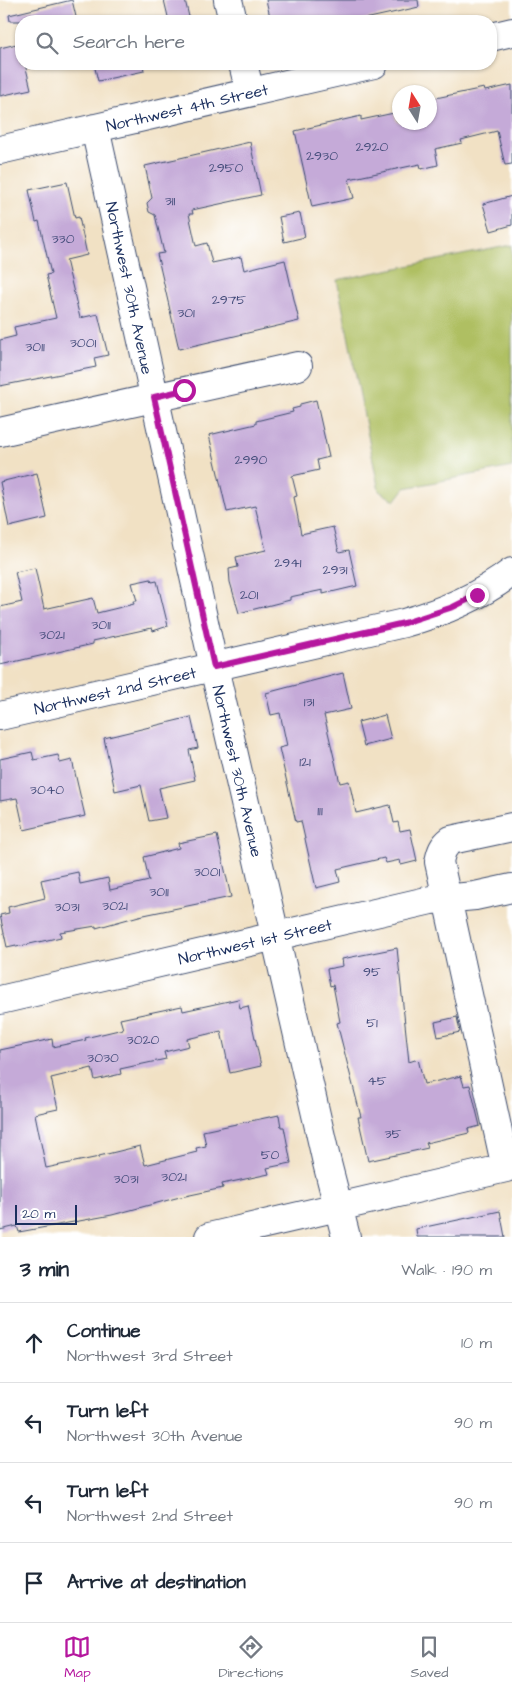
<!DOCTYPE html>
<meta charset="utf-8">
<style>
:root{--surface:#fff;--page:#f2f2f3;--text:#1f2937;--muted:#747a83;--line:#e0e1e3;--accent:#b5179e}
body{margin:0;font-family:"Architects Daughter",sans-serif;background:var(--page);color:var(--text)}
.compass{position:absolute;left:392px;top:85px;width:45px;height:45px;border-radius:50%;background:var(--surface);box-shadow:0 1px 4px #0004;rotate:349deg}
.scale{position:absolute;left:15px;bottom:12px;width:62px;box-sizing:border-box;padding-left:5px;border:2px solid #1b2f5e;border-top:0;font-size:14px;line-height:18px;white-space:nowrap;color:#1b2f5e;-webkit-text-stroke:4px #fff;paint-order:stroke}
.stop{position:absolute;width:15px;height:15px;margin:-11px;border:4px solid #b5179e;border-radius:50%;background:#fff}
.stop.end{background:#b5179e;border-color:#fff;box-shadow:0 1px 5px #0008}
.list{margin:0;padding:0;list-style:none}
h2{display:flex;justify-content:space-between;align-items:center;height:65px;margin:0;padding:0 20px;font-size:21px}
h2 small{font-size:16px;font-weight:400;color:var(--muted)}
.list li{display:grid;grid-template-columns:32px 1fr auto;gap:15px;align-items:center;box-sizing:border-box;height:80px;padding:0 20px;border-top:1px solid var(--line)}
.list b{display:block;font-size:19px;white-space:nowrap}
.list p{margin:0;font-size:16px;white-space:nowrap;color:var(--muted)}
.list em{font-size:16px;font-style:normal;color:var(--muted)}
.icon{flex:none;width:28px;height:28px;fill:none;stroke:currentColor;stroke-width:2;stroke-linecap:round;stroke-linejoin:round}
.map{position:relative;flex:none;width:512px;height:1237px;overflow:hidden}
.search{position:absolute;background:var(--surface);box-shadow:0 1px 4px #0004;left:15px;right:15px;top:15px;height:55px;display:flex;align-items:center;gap:12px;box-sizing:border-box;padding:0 18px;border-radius:20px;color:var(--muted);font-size:19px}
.sheet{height:385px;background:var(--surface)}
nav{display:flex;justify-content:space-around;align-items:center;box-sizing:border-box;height:70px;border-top:1px solid var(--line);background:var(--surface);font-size:14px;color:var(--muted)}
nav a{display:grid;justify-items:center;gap:2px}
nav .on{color:var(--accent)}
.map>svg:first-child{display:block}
.green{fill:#afbf62;stroke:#657760}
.building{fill:#c5aad8}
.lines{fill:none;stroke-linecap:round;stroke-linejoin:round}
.minor-casing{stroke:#3b4a6d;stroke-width:30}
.minor{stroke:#fff;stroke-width:28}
.route{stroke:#b5179e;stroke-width:6}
.labels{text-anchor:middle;stroke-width:4.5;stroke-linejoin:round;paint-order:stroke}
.number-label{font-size:14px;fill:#464e7c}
.street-label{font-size:16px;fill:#1b2f5e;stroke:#fff}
</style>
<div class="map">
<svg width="512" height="1237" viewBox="0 0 512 1237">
<rect width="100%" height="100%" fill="#fff"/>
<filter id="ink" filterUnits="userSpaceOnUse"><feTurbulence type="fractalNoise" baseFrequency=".02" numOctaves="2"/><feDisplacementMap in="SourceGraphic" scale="10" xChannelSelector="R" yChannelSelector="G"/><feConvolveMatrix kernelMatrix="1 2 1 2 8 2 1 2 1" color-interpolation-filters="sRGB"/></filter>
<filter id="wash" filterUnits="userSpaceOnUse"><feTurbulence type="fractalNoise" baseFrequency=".0096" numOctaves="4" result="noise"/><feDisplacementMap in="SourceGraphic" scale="20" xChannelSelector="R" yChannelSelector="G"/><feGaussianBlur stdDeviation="1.12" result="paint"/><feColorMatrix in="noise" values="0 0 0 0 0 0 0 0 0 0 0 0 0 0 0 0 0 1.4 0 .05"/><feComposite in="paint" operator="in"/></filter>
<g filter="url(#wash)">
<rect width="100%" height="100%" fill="#f1e1c4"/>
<path class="green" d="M512,245V467L405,488L395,501L379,491L337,280Z"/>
<g id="blocks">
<path class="building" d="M72,0L77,21H10L9,15Z
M164,0H185L190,21H169Z
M266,0H418L419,7L356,21H271Z
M21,43V64H25L31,89L0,96V48Z
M94,64H143L144,71L98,81Z
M512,85V164L505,165L497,131L461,140L462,143L435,149L438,165L421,169L420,164L349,179L354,198L312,207L295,131L361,116V120L394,113L397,122H430L431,99L484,88L485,91Z
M250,142L261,195L192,210L193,214H189L196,246L207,243L212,263L241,257L244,270L285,260L299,321L179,349L157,254L164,253L155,215L149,212L147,203L152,198L145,166Z
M67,182L75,218L79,217L87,255L66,260L80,318L98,314L108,355L94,358L96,367L0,386V340L16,336L14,327L56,318L46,275L51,274L39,221L36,222L29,190Z
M512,196V225L491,231L483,204Z
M300,213L305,237L284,242L279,217Z
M316,400L329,457L317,460L319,470L292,476L297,496L294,497L301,534L333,527L339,552L349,550L357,586L323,594V590L290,597V600L239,613L230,582L229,569L238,567L236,557L266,550L255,506L227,512L209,435L256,424V421L293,412L292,409L300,407V404Z
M37,473L47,518L9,527L0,482Z
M35,568L44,609L93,598L97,613L134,604L133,601H137L132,583L151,579L152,582L157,581L168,626L153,631L152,628L93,641V644L0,665V607L22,602L15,572Z
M343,673L351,709L324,715L340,783L349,781L356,813L390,805L394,823L398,822L400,831L410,829L417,861L401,865L400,860L386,863L384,858L337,869L340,882L316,888L301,821L296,822L279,748L287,746L280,713L271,715L266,693Z
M385,715L391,739L364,746L358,722Z
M191,717L198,748L189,750L195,780L159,788L166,818L149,821L141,785L115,791L104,738Z
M32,752L34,760L58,755L60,763L72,760L85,816L24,830L17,798L0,801V759Z
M217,835L231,897L139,916L96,928V926L60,932L61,937L16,947V945L7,947L0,915L9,913L8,907L45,898L41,880L78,872L80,884L108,878L110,890L149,881L144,857L179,848L178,843Z
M397,948L409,1062L418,1059L424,1084L461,1076L464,1086L470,1085L480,1126L468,1129L469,1133L426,1143L428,1148L368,1161L358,1117H361L337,1023L340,1022L333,985L330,986L327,969L343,966L342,959Z
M238,999L240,1008L248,1006L261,1066L230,1073L221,1031L187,1039L189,1046L164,1052L166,1059L120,1069L121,1074L95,1080L92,1068L51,1078L58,1109L35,1114L46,1168L99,1157V1156L140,1146L145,1165L197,1152L196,1148L206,1146L203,1131L279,1115L281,1127H284L291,1163L267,1168L269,1174L222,1184L223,1188L176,1198L112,1215L19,1232L17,1226L0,1230V1050L52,1039L53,1047L86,1040L85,1038L123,1029L120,1019L182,1006L183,1011Z
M457,1017L460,1032L438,1037L435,1022Z
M500,1211L505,1237H417L416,1229Z"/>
</g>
</g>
<g filter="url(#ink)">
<use href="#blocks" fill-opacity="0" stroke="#3b4a6d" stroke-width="1"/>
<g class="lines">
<g class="minor-casing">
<path id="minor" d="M228,0L233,21
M491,37L512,32
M243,64L250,92
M95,128L214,667L327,1163L346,1237
M0,150L374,64
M0,432L298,366
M0,716L404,623C444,612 479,597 512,572
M0,1000L431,900L475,896L512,888
M209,1237L506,1168L439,862C441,852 443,846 451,840L512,827"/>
</g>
<use href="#minor" class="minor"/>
</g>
</g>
<g class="lines" filter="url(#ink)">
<path class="route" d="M184,390L154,397L214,667L404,623L453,607L477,595"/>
</g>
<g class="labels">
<g class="number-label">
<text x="372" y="151">2920</text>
<text x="322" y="160">2930</text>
<text x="226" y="172">2950</text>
<text x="170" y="205">311</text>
<text x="63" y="243">330</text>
<text x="229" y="304">2975</text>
<text x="186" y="317">301</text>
<text x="83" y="347">3001</text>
<text x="35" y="351">3011</text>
<text x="251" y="464">2990</text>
<text x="288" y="567">2941</text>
<text x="335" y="574">2931</text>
<text x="249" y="599">201</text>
<text x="101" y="629">3011</text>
<text x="52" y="639">3021</text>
<text x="309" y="706">131</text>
<text x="305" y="766">121</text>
<text x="47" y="794">3040</text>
<text x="320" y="815">111</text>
<text x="207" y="876">3001</text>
<text x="159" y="896">3011</text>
<text x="115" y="910">3021</text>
<text x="67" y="911">3031</text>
<text x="372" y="976">95</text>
<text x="372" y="1027">51</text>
<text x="143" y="1044">3020</text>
<text x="103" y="1062">3030</text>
<text x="377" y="1085">45</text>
<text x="393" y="1138">35</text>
<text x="270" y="1159">50</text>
<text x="174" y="1181">3021</text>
<text x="126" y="1183">3031</text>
</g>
<g class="street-label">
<text transform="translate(187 107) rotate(-13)" y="6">Northwest 4th Street</text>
<text transform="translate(130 288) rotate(78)" y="6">Northwest 30th Avenue</text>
<text transform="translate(115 690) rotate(-13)" y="6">Northwest 2nd Street</text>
<text transform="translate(238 771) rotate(77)" y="6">Northwest 30th Avenue</text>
<text transform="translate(255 941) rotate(-13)" y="6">Northwest 1st Street</text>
</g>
</g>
</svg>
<svg class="compass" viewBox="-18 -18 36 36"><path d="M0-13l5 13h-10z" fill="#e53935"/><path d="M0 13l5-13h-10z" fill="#747a83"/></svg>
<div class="scale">20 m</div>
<div class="stop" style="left:184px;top:390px"></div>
<div class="stop end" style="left:477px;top:595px"></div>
<div class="search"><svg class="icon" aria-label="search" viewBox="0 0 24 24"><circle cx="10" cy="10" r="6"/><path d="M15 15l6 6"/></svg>Search here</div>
</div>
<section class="sheet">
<h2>3 min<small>Walk · 190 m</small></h2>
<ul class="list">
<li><svg class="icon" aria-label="ahead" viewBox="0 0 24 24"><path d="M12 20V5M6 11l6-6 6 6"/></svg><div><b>Continue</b><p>Northwest 3rd Street</p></div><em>10 m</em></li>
<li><svg class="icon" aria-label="left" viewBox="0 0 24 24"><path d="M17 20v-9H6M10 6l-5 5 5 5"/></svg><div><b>Turn left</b><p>Northwest 30th Avenue</p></div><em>90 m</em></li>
<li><svg class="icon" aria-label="left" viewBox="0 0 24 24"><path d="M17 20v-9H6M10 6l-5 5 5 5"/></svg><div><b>Turn left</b><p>Northwest 2nd Street</p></div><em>90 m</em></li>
<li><svg class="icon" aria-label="arrive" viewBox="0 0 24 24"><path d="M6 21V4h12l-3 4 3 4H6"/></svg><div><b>Arrive at destination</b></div></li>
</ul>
</section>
<nav>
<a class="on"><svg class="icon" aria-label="map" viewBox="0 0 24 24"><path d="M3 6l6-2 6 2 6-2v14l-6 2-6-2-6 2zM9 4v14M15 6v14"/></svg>Map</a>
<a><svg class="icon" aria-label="directions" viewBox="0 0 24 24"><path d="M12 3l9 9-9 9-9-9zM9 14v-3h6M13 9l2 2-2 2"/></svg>Directions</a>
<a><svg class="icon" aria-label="saved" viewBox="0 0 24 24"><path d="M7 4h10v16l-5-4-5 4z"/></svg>Saved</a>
</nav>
